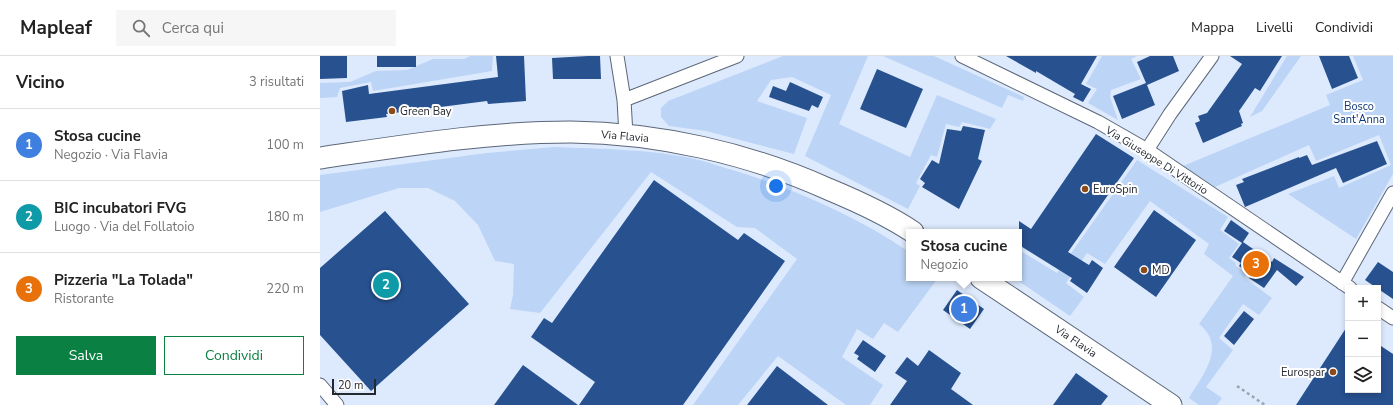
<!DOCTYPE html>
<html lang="it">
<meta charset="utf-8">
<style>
:root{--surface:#fff;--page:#f6f6f6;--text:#222;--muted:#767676;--line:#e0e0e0;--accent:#0b8043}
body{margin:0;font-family:"Nunito Sans",sans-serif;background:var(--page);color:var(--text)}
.controls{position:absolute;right:12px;bottom:12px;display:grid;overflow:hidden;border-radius:0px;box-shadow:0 2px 6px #0003}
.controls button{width:36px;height:36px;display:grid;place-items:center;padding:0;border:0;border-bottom:1px solid var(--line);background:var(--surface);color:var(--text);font:20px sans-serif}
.scale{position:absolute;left:12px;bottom:10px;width:44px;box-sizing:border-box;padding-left:4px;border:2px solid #242930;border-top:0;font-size:11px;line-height:14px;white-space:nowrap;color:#242930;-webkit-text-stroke:3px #fff;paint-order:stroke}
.you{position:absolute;left:456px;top:130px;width:14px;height:14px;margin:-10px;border:3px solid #fff;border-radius:50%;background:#1a73e8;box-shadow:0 0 0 6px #1a73e833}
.badge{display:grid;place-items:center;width:26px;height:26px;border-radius:50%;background:var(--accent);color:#fff;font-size:13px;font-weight:700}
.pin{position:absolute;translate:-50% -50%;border:2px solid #fff;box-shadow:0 1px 4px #0006}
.popup{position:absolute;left:586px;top:173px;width:116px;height:52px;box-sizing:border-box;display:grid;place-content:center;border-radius:0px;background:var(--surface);filter:drop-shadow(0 1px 3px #0005);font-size:13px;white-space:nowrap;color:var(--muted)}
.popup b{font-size:15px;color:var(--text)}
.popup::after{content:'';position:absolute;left:50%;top:100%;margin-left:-8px;border:8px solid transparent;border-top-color:var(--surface)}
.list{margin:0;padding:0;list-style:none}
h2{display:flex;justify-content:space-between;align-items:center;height:52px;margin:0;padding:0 16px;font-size:17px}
h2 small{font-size:13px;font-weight:400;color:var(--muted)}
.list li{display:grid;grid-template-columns:26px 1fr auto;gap:12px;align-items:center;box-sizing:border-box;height:72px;padding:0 16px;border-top:1px solid var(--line)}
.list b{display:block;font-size:15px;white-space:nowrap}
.list p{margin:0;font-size:13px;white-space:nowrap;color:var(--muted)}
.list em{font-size:13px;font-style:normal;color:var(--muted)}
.actions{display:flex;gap:8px;padding:12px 16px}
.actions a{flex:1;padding:9px 0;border:1px solid var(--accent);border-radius:0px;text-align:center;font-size:14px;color:var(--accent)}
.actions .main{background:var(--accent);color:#fff}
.icon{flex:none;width:22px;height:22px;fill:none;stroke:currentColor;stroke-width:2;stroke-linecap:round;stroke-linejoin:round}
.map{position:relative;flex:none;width:1073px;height:349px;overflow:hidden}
header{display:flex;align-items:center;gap:24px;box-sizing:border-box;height:56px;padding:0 20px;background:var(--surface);border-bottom:1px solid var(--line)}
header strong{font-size:19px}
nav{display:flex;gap:22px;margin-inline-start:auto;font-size:14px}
.search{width:280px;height:36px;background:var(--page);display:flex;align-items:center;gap:10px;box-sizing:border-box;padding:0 14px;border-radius:0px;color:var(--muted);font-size:15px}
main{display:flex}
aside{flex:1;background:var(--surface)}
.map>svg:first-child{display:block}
.green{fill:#bcd4f6}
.building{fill:#27518f}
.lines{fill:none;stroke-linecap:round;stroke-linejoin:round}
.minor-casing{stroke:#5b6677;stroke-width:15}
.primary-casing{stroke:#5b6677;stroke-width:23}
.path{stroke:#9ba5b4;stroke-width:2.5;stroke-dasharray:3 3;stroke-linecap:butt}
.minor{stroke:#fff;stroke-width:13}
.primary{stroke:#fff;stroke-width:21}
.poi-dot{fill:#8c4a18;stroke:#fff;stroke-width:1.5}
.labels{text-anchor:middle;stroke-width:4;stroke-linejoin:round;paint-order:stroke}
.park-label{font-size:11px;fill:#0e3976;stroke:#fff}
.poi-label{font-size:11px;fill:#242930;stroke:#fff;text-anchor:start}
.street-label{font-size:11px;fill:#242930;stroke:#fff}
</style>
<header>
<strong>Mapleaf</strong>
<div class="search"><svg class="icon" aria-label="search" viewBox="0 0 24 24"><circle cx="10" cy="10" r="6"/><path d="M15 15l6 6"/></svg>Cerca qui</div>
<nav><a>Mappa</a><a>Livelli</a><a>Condividi</a></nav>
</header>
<main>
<aside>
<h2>Vicino<small>3 risultati</small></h2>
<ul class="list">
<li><span class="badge" style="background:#3f7fe0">1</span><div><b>Stosa cucine</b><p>Negozio · Via Flavia</p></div><em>100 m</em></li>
<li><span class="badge" style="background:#0f9aa8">2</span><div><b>BIC incubatori FVG</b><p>Luogo · Via del Follatoio</p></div><em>180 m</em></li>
<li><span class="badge" style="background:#e8710a">3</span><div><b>Pizzeria &quot;La Tolada&quot;</b><p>Ristorante</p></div><em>220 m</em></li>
</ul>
<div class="actions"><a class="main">Salva</a><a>Condividi</a></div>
</aside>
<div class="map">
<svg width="1073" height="349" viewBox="0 0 1073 349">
<rect width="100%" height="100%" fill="#ddeafe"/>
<path class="green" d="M150,0H173L172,15L53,35L51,26L20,32L17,41L0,42V27L30,26L56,15L87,14L113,3H144Z
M463,0H548L519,68L590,101L617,39L676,63L670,73L642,66L639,71L626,68L617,101L611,99L596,127L600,130L588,153L485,100L511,39L472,21L451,24L437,45L487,62L474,98L386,75L349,70L341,61V52L348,45Z
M563,0H614L704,41L703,45L688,39L682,52Z
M782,0H817L811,3L821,23L791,34L790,41L798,64L768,47L777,33L766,28Z
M967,0H981L942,55L930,61Z
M1033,0H1073V118L1036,183L968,138L1014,120L1019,132L1071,109L1059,79L996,105L989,89L895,131L863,110L1010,49L1006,39L1043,24Z
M234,91C281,93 333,93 379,104C391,107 404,112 416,115C476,134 537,160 589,196V222H618L578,276L564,267L553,283L537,273L522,301L563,329L550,349H526L458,300L418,349H373L477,203L435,172L417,171L331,116L220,257L190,253L193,239L194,208L175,205L158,169L135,145L108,132H79L0,156V119L167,97Z
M817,104L908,161L900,174L919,188L909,202L916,207V210L926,217L925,222L952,242L939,259L923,248L899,282L913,294L886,331L902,342L897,349H879L869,342C883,319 907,290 879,268L913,220L884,198L889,188L830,145L785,208L767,197L746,227L764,241L750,260L694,222H699V194L737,217Z"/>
<path class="building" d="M0,0H27V22L0,23Z
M57,0H96V11H57Z
M176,0H204L206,45L168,48L167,45L66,58L67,61L26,66L22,35L48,29L49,38L178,21Z
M268,0H280L281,23H233L232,2Z
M686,0H777L761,28L771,33L763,46L753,41L755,38L716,15V17Z
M830,0H853L859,15L827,29L835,49L802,63L793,40L826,27L817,6Z
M910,0H962L940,35L935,32L919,55L923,67L921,68L922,70L883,87L875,67L880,65L878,60L887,57L922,8Z
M999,0H1029L1038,22L1012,33Z
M557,13L603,33L586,72L540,53Z
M470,26L503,41L498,52L492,49L489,55L449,41L453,30L466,35Z
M643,70L665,74L658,103L662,105L639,153L602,131L605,127L600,123L612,104L619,108L627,73L641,75Z
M776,78L814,102L748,196L769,209L772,204L783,212L767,237L750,225L752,222L699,189V165L711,173Z
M1057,85L1067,108L1023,127L1016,112L925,151L916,129L924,126L922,123L979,101V102L987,99L992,109Z
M334,124L418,184L424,177L465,205L363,349H259L275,326L211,281L224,262L232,267Z
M834,154L876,184L836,241L794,211Z
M65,155L149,248L51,335L0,279V212Z
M911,164L929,177L923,186L952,206L954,202L984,221L976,230L957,214L944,232L929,222L931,218L919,210L921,207L912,201L922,187L904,175Z
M1058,206L1073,216V243L1045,224Z
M637,234L664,253L650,273L623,254Z
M924,255L934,263L914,289L904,280Z
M1028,269V334H1058V288L1073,298V349H976Z
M543,284L566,300L555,316L537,303L539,300L534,297Z
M609,294L641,317L631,333L653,349H570L587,325L575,317L587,301L598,310Z
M203,309L258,349H174Z
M457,310L508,349H427Z
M756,317L788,340L781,349H733Z"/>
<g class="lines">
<g class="minor-casing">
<path id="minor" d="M297,0L304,44L306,79
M642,0L778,66L827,94L1030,232
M304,44L417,0
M827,94L850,58L892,0
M1022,227L1073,137
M1058,252L1073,262
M0,329L17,349"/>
</g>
<g class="primary-casing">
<path id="primary" d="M0,102C83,90 167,76 251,76C338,77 428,97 508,133C537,145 566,158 593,176
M661,222L851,349"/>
</g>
<path class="path" d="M917,330L945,349"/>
<use href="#minor" class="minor"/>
<use href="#primary" class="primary"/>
</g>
<g class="poi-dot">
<circle cx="72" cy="55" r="4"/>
<circle cx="765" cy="133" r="4"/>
<circle cx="824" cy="214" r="4"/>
<circle cx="1013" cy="316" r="4"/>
</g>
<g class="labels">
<g class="park-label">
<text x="1039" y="54">Bosco<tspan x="1039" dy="13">Sant'Anna</tspan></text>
</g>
<g class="poi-label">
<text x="80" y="59">Green Bay</text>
<text x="773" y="137">EuroSpin</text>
<text x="832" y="218">MD</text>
<text x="1005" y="320" text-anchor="end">Eurospar</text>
</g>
<g class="street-label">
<text transform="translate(305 80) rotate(5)" y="4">Via Flavia</text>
<text transform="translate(837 104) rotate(32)" y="4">Via Giuseppe Di Vittorio</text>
<text transform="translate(756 285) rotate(34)" y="4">Via Flavia</text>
</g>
</g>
</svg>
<div class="controls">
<button>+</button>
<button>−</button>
<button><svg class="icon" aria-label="layers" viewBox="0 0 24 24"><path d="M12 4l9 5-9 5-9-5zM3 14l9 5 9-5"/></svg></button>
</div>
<div class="scale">20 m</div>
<div class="you"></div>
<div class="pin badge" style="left:644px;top:253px;background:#3f7fe0">1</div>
<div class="popup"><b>Stosa cucine</b>Negozio</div>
<div class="pin badge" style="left:66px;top:229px;background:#0f9aa8">2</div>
<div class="pin badge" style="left:936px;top:208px;background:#e8710a">3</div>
</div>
</main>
